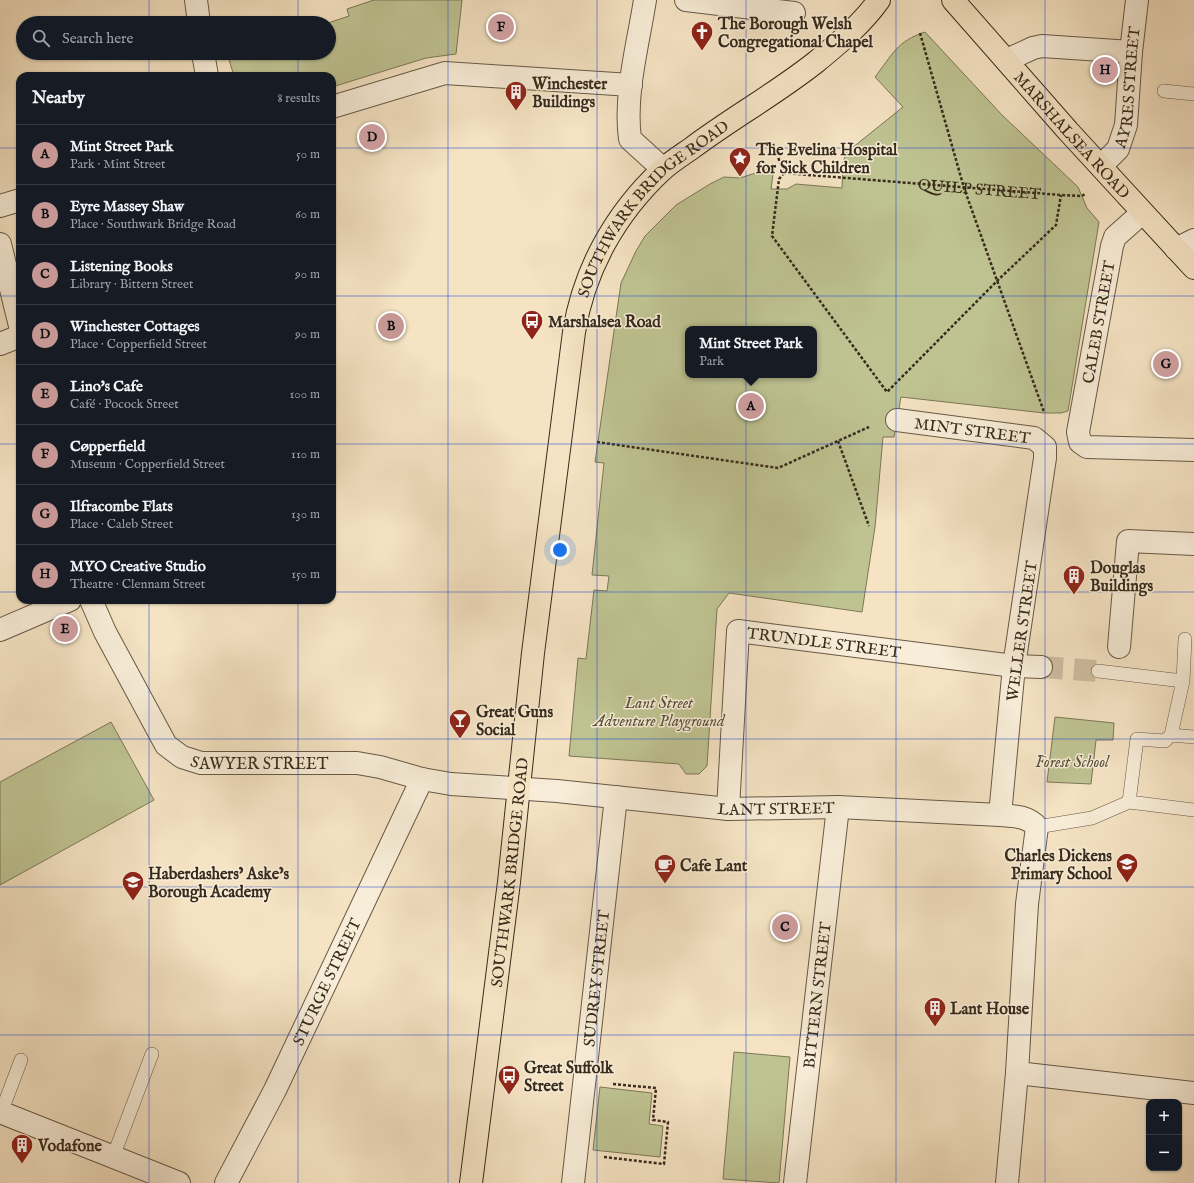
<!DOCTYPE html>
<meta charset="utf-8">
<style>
:root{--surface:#171b24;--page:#242831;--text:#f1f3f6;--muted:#9ea1a6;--line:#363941;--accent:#c59692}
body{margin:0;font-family:"IM FELL English",serif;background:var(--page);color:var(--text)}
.controls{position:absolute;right:12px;bottom:12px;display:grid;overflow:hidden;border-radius:8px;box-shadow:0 1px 3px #0004}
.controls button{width:36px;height:36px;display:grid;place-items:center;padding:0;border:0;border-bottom:1px solid var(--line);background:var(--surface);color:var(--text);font:20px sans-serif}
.you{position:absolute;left:560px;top:550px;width:14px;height:14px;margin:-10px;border:3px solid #fff;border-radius:50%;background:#1a73e8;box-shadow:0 0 0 6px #1a73e833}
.badge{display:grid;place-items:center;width:26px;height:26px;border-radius:50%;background:var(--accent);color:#111;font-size:13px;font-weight:700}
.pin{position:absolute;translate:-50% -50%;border:2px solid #fff;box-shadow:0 1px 4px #0006}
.popup{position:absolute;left:685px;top:326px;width:132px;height:52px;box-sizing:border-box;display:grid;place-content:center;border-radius:8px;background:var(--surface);filter:drop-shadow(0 1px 3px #0005);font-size:13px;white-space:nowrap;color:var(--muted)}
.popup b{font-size:15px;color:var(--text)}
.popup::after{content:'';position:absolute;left:50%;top:100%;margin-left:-8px;border:8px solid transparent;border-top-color:var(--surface)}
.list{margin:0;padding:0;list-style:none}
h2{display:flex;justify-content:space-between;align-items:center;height:52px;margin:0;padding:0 16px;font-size:17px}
h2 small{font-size:13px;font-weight:400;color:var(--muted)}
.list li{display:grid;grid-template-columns:26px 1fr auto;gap:12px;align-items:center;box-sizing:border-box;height:60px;padding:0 16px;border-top:1px solid var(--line)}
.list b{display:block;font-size:15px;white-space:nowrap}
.list p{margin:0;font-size:13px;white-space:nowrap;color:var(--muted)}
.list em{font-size:13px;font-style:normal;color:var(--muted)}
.icon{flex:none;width:22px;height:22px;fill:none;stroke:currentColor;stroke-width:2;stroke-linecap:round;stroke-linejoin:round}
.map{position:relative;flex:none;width:1194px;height:1183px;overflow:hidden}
.search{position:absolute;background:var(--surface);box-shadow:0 1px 3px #0004;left:16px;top:16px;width:320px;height:44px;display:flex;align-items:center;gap:10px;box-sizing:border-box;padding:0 14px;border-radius:22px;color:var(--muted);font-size:15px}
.panel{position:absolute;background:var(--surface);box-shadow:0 1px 3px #0004;left:16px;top:72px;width:320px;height:532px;border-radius:12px}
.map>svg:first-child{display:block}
.green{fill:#bfc392;stroke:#7c7757;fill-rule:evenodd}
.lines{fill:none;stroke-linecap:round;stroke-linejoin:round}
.street-tunnel{stroke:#cfbea2;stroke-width:22;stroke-dasharray:22 11;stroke-linecap:butt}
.lane-casing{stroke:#675946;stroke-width:14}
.street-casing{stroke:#675946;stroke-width:24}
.primary-casing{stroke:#382b1c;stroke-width:24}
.path{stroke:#382b1c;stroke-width:2.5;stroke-dasharray:3 2;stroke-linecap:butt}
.lane{stroke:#f8edd8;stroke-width:13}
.street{stroke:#f8edd8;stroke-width:22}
.primary{stroke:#f5e3c3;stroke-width:22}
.grid{fill:none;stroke:#1d4ed8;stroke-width:1;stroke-opacity:0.55}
.labels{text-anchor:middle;stroke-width:3;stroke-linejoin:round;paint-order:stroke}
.poi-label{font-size:16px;font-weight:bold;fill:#382b1c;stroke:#f8edd8;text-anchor:start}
.street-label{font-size:16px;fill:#382b1c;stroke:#f8edd8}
.park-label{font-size:16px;font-style:italic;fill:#5a513a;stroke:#f8edd8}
</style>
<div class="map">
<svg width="1194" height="1183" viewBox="0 0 1194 1183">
<rect width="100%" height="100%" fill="#f5e3c3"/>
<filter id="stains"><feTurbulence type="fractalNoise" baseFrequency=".005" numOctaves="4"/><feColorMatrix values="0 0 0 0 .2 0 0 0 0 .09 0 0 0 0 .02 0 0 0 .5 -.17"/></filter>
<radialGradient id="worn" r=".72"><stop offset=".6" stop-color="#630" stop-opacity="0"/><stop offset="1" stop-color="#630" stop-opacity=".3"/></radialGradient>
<path class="green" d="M374,0H462L456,54L426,58L332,87V76H234L227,53H329L328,23L349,16L347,9Z
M925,32L1002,115L1078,187L1087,208L1099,222L1068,411L1061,413H1044L901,397L894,437H883L875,527L862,612L729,593L717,609L707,766L699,774H686L679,764L569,756L578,658L586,659L594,590L607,591L609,576L592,575L604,463L595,462L621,283L636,251L645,236L676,205L710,184L724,177L740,178L774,167L771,189H787L796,184L842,188L843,162L847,152L903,107L875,77C892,55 897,41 925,32ZM688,329H814V375H688Z
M1055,717L1114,723L1113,740H1096L1091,784L1047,782Z
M111,722L154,800L0,885V782Z
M734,1052L790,1057L779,1183L723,1179Z
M600,1087L652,1093L649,1124L663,1126L660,1157L593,1150Z"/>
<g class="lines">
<path class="street-tunnel" d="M1041,667L1098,671"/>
<g class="lane-casing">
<path id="lane" d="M1164,91L1194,94
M1098,671L1183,681L1171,735L1165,741L1137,739L1129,802L1194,810
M1183,681L1185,639
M1171,735L1194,737
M1037,827L1092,818L1129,802
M1,1113L21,1060
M113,1157L152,1054"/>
</g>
<g class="street-casing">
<g id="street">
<path d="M196,0L199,23"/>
<path d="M645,0C638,45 624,94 630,139L663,169"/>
<path d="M686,0L794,13"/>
<path d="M203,53L207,76"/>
<path d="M1007,60L1033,48L1042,46L1131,52"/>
<path d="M332,107L445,73L631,85"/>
<path id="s2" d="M1101,166L1118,149L1126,125L1131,52L1137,0"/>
<path d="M0,206L20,200"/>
<path d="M1142,213L1115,237L1112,246L1078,432L1080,442L1087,447L1194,450"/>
<path d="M0,244L20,326"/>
<path d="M1176,249L1194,240"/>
<path d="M0,344L20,336"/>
<path id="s3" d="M897,420L1034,438L1045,447V458L1014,666L1000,815"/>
<path id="s4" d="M91,600L105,632L166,745L182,757L201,763H357L380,767L422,779L451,784L557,791L728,809L838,807L1000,815C1013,816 1028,816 1037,827L1027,904L1017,1073L1007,1183"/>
<path d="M0,630L70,600"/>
<path d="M1119,647L1128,541L1194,544"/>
<path id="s5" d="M728,809L738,631L1014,666L1041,667"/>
<path d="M1017,1073L1194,1093"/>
<path d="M0,1112L179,1183"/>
<path id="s6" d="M226,1183L275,1090L422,779"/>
<path id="s7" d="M573,1183L616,797"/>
<path id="s8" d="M795,1183L838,807"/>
</g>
</g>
<g class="primary-casing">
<g id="primary">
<path id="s9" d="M953,0L1068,131L1194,268"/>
<path id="s10" d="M471,1183L509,882L533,653L574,332C584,269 616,213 662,170C671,162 682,155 692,148C732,118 777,93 816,62C839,43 862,24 879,0"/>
</g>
</g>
<g class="path">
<path d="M920,33L964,188L1044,412"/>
<path id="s1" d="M773,144L784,173L1061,195L1082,196L1086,193"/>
<path d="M784,173L779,179L772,236L887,392L997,281L1056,225L1061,195"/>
<path d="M838,441L869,526"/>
<path d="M597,442L778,468L869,427"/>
<path d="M604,1157L664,1164L668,1122L653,1120L656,1088L612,1084"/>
</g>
<use href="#lane" class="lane"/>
<use href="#street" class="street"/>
<use href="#primary" class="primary"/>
</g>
<path class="grid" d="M149,0V23M298,0V23M448,0V1183M597,0V1183M746,0V1183M896,0V1183M1045,0V1183M149,53V76M298,53V76M0,148H20M332,148H1194M0,296H20M332,296H1194M0,444H20M332,444H1194M0,592H20M332,592H1194M149,600V1183M298,600V1183M0,739H1194M0,887H1194M0,1035H1194"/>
<defs>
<g id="church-pin" transform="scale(1.15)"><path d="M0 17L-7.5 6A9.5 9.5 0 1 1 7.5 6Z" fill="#8f2418" stroke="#f8edd8"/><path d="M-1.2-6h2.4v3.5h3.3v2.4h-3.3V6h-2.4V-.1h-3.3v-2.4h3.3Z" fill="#fff"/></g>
<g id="building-pin" transform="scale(1.15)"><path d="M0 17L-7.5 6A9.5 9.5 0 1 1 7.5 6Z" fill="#8f2418" stroke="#f8edd8"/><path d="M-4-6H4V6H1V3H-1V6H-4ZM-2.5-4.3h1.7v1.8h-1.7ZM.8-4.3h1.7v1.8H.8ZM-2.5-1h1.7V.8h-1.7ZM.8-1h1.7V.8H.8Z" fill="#fff"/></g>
<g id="sight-pin" transform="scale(1.15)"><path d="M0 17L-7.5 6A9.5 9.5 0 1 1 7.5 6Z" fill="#8f2418" stroke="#f8edd8"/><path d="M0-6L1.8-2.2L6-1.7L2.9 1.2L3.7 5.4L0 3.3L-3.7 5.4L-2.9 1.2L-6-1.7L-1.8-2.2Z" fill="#fff"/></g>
<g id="bus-pin" transform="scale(1.15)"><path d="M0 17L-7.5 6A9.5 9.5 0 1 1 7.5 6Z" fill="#8f2418" stroke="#f8edd8"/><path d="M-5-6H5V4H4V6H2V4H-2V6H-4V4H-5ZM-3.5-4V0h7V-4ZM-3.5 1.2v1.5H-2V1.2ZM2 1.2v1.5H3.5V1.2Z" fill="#fff"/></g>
<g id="bar-pin" transform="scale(1.15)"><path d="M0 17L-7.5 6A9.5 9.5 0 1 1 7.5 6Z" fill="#8f2418" stroke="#f8edd8"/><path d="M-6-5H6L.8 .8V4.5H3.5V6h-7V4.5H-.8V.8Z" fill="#fff"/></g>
<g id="school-pin" transform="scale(1.15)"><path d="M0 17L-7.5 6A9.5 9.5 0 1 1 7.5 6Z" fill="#8f2418" stroke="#f8edd8"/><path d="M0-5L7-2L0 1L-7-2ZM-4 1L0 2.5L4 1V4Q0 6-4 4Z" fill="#fff"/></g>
<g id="cafe-pin" transform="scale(1.15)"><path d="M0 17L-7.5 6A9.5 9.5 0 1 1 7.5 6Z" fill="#8f2418" stroke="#f8edd8"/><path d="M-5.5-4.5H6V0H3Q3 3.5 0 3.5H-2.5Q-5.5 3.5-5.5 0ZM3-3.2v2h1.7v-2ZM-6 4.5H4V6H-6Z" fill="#fff"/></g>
</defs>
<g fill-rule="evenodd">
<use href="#church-pin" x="702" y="32"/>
<use href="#building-pin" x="516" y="92"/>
<use href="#sight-pin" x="740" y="158"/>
<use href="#bus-pin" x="532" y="321"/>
<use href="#building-pin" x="1074" y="576"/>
<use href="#bar-pin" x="460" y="720"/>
<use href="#school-pin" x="1127" y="864"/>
<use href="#cafe-pin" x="665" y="865"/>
<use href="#school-pin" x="133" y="882"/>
<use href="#building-pin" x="935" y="1008"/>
<use href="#bus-pin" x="509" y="1076"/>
<use href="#building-pin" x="22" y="1145"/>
</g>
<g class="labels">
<g class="poi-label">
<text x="718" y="29">The Borough Welsh<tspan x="718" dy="18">Congregational Chapel</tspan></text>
<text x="532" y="89">Winchester<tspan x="532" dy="18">Buildings</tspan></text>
<text x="756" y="155">The Evelina Hospital<tspan x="756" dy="18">for Sick Children</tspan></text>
<text x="548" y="327">Marshalsea Road</text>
<text x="1090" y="573">Douglas<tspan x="1090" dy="18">Buildings</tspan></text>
<text x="476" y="717">Great Guns<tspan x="476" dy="18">Social</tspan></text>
<text x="1112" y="861" text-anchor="end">Charles Dickens<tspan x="1112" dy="18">Primary School</tspan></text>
<text x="680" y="871">Cafe Lant</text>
<text x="148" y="879">Haberdashers’ Aske’s<tspan x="148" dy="18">Borough Academy</tspan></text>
<text x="950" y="1014">Lant House</text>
<text x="524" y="1073">Great Suffolk<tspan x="524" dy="18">Street</tspan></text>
<text x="38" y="1151">Vodafone</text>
</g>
<g class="street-label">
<text dy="6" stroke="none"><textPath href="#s2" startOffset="87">AYRES STREET</textPath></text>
<text dy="6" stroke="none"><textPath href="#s9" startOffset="180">MARSHALSEA ROAD</textPath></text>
<text dy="6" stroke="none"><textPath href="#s1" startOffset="227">QUILP STREET</textPath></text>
<text dy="6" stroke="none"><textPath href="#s10" startOffset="1009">SOUTHWARK BRIDGE ROAD</textPath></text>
<text transform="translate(1098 322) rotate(-80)" y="6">CALEB STREET</text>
<text dy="6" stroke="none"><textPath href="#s3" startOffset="76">MINT STREET</textPath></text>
<text transform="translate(1021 631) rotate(-82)" y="6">WELLER STREET</text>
<text dy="6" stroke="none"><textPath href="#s5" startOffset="265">TRUNDLE STREET</textPath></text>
<text dy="6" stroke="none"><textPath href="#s4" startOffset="262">SAWYER STREET</textPath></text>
<text dy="6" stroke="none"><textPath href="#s4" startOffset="782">LANT STREET</textPath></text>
<text dy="6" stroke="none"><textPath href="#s10" startOffset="313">SOUTHWARK BRIDGE ROAD</textPath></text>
<text dy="6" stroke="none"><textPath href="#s7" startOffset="206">SUDREY STREET</textPath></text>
<text dy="6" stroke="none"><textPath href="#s6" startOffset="225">STURGE STREET</textPath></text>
<text dy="6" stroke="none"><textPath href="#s8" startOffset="189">BITTERN STREET</textPath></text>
</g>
<g class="park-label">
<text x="659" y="708">Lant Street<tspan x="659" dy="18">Adventure Playground</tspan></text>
<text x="1072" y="767">Forest School</text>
</g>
</g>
<rect width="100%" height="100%" filter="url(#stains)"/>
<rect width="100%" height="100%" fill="url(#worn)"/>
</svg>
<div class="controls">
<button>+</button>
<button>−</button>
</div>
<div class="you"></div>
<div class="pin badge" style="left:751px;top:406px">A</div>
<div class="popup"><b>Mint Street Park</b>Park</div>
<div class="pin badge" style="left:391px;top:326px">B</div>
<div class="pin badge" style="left:785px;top:927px">C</div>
<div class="pin badge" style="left:372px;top:137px">D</div>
<div class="pin badge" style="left:65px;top:629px">E</div>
<div class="pin badge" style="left:501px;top:27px">F</div>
<div class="pin badge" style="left:1166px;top:364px">G</div>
<div class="pin badge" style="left:1105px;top:70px">H</div>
<div class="search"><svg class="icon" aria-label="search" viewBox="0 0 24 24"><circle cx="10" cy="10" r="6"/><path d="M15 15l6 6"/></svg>Search here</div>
<section class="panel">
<h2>Nearby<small>8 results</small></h2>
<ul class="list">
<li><span class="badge">A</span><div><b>Mint Street Park</b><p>Park · Mint Street</p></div><em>50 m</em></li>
<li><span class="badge">B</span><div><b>Eyre Massey Shaw</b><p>Place · Southwark Bridge Road</p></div><em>60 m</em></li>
<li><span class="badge">C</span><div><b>Listening Books</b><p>Library · Bittern Street</p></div><em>90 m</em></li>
<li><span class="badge">D</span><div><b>Winchester Cottages</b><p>Place · Copperfield Street</p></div><em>90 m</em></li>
<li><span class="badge">E</span><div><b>Lino's Cafe</b><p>Café · Pocock Street</p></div><em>100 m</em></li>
<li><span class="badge">F</span><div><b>Cøpperfield</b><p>Museum · Copperfield Street</p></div><em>110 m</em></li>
<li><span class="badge">G</span><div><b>Ilfracombe Flats</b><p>Place · Caleb Street</p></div><em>130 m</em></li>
<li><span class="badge">H</span><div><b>MYO Creative Studio</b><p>Theatre · Clennam Street</p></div><em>150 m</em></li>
</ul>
</section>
</div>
